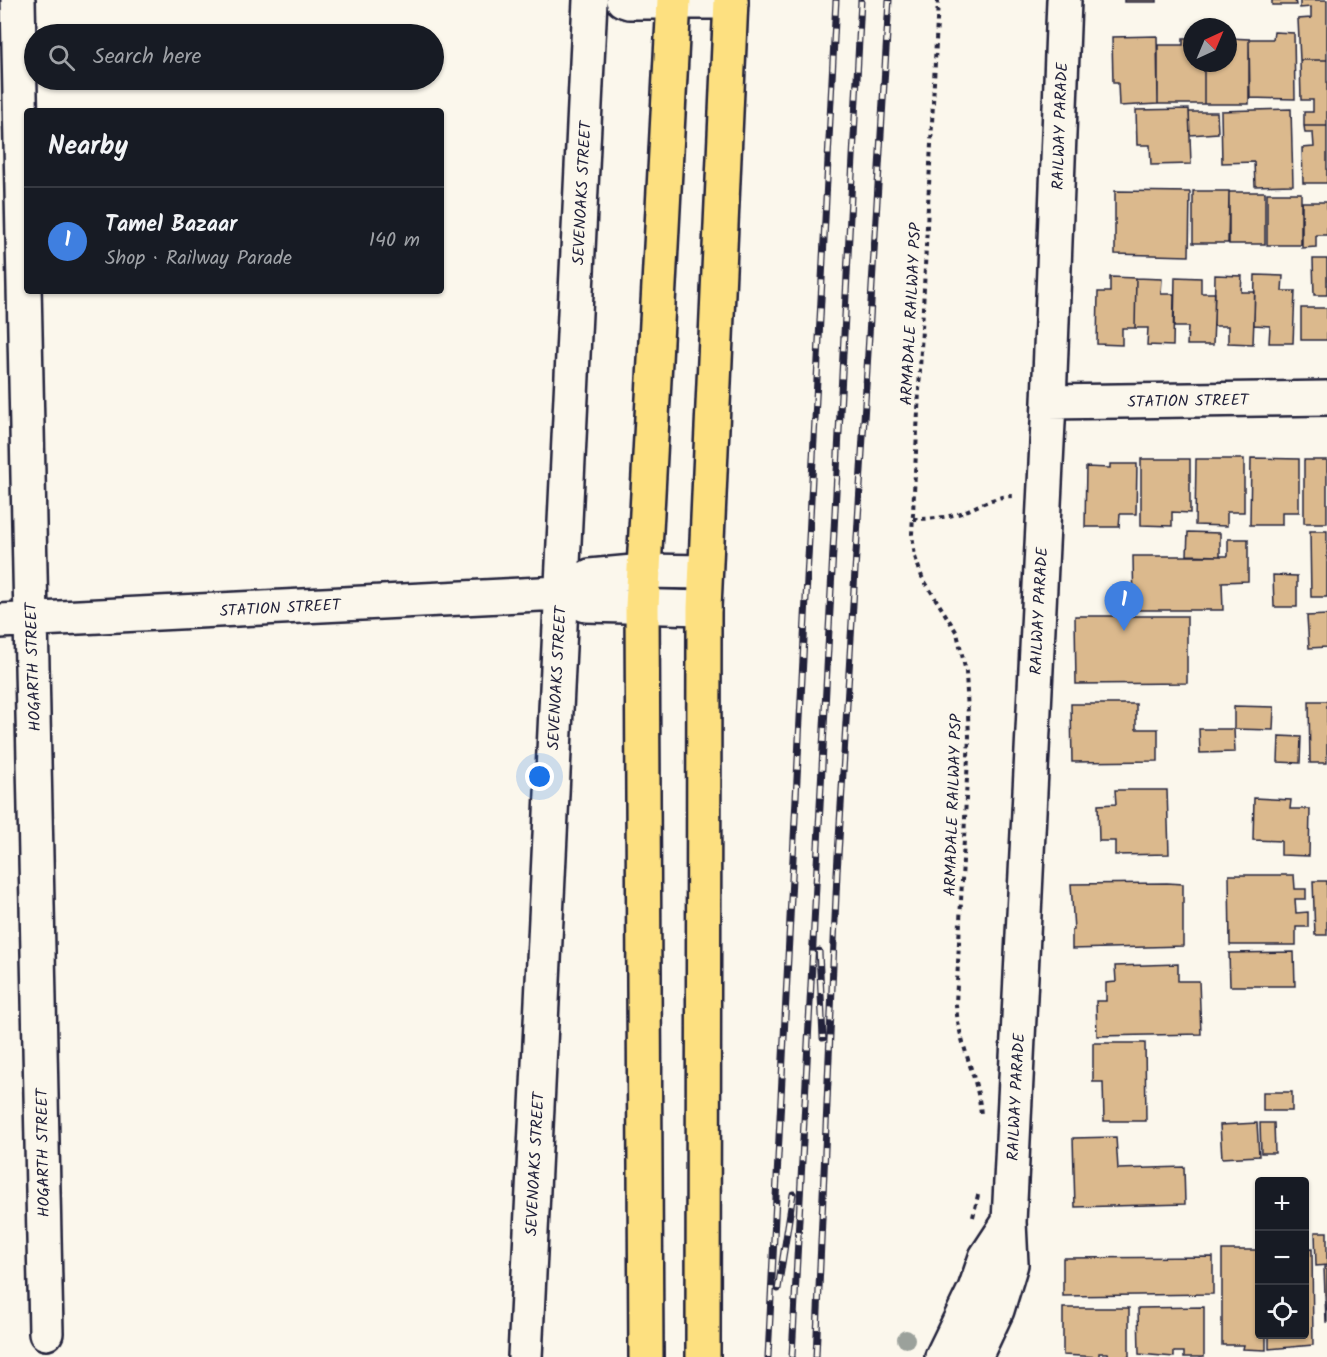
<!DOCTYPE html>
<meta charset="utf-8">
<style>
:root{--surface:#171b24;--page:#20242c;--text:#f1f3f6;--muted:#9ea1a6;--line:#363941;--accent:#0b8043}
body{margin:0;font-family:Kalam,sans-serif;background:var(--page);color:var(--text)}
.controls{position:absolute;right:18px;bottom:18px;display:grid;overflow:hidden;border-radius:6px;box-shadow:0 2px 4px #0004}
.controls button{width:54px;height:54px;display:grid;place-items:center;padding:0;border:0;border-bottom:2px solid var(--line);background:var(--surface);color:var(--text);font:30px sans-serif}
.compass{position:absolute;left:1183px;top:18px;width:54px;height:54px;border-radius:50%;background:var(--surface);box-shadow:0 2px 4px #0004;rotate:44deg}
.you{position:absolute;left:540px;top:777px;width:21px;height:21px;margin:-15px;border:4px solid #fff;border-radius:50%;background:#1a73e8;box-shadow:0 0 0 9px #1a73e833}
.badge{display:grid;place-items:center;width:39px;height:39px;border-radius:50%;background:var(--accent);color:#fff;font-size:20px;font-weight:700}
.pin{position:absolute;translate:-50% -50px;filter:drop-shadow(0 2px 3px #0008)}
.pin::after{content:'';position:absolute;top:32px;width:21px;height:18px;background:inherit;clip-path:polygon(0 0,100% 0,50% 100%)}
.list{margin:0;padding:0;list-style:none}
h2{display:flex;justify-content:space-between;align-items:center;height:78px;margin:0;padding:0 24px;font-size:26px}
h2 small{font-size:20px;font-weight:400;color:var(--muted)}
.list li{display:grid;grid-template-columns:39px 1fr auto;gap:18px;align-items:center;box-sizing:border-box;height:108px;padding:0 24px;border-top:2px solid var(--line)}
.list b{display:block;font-size:22px;white-space:nowrap}
.list p{margin:0;font-size:20px;white-space:nowrap;color:var(--muted)}
.list em{font-size:20px;font-style:normal;color:var(--muted)}
.icon{flex:none;width:33px;height:33px;fill:none;stroke:currentColor;stroke-width:2;stroke-linecap:round;stroke-linejoin:round}
.map{position:relative;flex:none;width:1327px;height:1357px;overflow:hidden}
.search{position:absolute;background:var(--surface);box-shadow:0 2px 4px #0004;left:24px;top:24px;width:420px;height:66px;display:flex;align-items:center;gap:15px;box-sizing:border-box;padding:0 21px;border-radius:33px;color:var(--muted);font-size:22px}
.panel{position:absolute;background:var(--surface);box-shadow:0 2px 4px #0004;left:24px;top:108px;width:420px;height:186px;border-radius:6px}
.map>svg:first-child{display:block}
.building{fill:#dbb98d;stroke:#22223b;stroke-width:1.5}
.lines{fill:none;stroke-linecap:round;stroke-linejoin:round}
.minor-casing{stroke:#22223b;stroke-width:38}
.major-casing{stroke:#22223b;stroke-width:38}
.path{stroke:#22223b;stroke-width:4;stroke-dasharray:4.5 4.5;stroke-linecap:butt}
.minor{stroke:#fbf7ec;stroke-width:33}
.major{stroke:#fde080;stroke-width:33}
.rail-casing{stroke:#22223b;stroke-width:7}
.rail{stroke:#fbf7ec;stroke-width:4.5;stroke-dasharray:14;stroke-linecap:butt}
.tree{fill:#9ba19b}
.labels{text-anchor:middle;stroke-width:5;stroke-linejoin:round;paint-order:stroke}
.street-label{font-size:16px;fill:#22223b;stroke:#fbf7ec}
</style>
<div class="map">
<svg width="1327" height="1357" viewBox="0 0 1327 1357">
<rect width="100%" height="100%" fill="#fbf7ec"/>
<filter id="ink" filterUnits="userSpaceOnUse"><feTurbulence type="fractalNoise" baseFrequency=".0167" numOctaves="2"/><feDisplacementMap in="SourceGraphic" scale="12" xChannelSelector="R" yChannelSelector="G"/><feConvolveMatrix kernelMatrix="1 2 1 2 8 2 1 2 1" color-interpolation-filters="sRGB"/></filter>
<g filter="url(#ink)">
<path class="building" d="M1124,0H1157V2H1124Z
M1272,0H1295L1296,5H1272Z
M1300,0H1327V60H1300L1298,19L1311,18V7L1300,8Z
M1274,32L1294,33L1295,99L1250,98L1249,39H1273Z
M1157,36L1158,104L1119,106L1118,83H1113L1112,37Z
M1183,38H1192V63H1204V104H1158V45H1183Z
M1228,38L1249,39V104H1204V63H1228Z
M1300,60H1327V126H1304V112H1313V100H1301Z
M1189,109L1191,164L1151,165L1150,145H1137L1136,110Z
M1291,109L1293,185L1255,186L1254,162L1222,163L1221,111Z
M1189,112H1217L1218,133L1190,135Z
M1304,126H1327V183H1303L1302,148L1314,147L1313,133H1305Z
M1115,191L1190,192L1189,256L1115,254Z
M1193,191H1229L1228,243H1193Z
M1229,192H1265V244H1229Z
M1267,193H1301V245H1267Z
M1302,202H1327V235H1316V247L1302,248Z
M1313,259H1327V295H1314Z
M1215,275L1242,276L1241,292H1255L1253,344L1228,343V326H1214Z
M1255,275L1283,276L1282,291H1295L1293,343H1269L1270,326L1254,325Z
M1110,277L1136,278L1135,328H1122V345L1097,344L1098,292H1110Z
M1175,277L1201,278V293H1215L1213,345H1187L1188,327H1174Z
M1136,278L1162,279L1161,294H1174L1173,346L1147,345L1148,328H1135Z
M1301,308H1327V340H1301Z
M1251,458L1299,459V512H1282V525H1250Z
M1141,459H1190V513L1172,512V526L1141,525Z
M1196,459H1244V512H1227V526L1195,525Z
M1304,460H1327V523H1304Z
M1110,464H1137L1136,514H1120L1119,527H1085L1086,467L1110,468Z
M1310,531H1327V597H1311Z
M1188,532L1220,533V556L1187,555Z
M1228,539H1248V581L1222,582L1223,610H1134L1133,556H1228Z
M1273,575L1297,576V607H1274Z
M1327,615V647L1309,648L1307,616Z
M1075,616H1187V683L1076,684Z
M1309,701H1327V763H1310Z
M1071,704H1136V729H1158V761L1072,762Z
M1234,706L1274,707L1273,730L1234,729Z
M1199,729H1234L1235,752L1200,753Z
M1279,736L1301,737L1300,763L1278,762Z
M1115,790H1167L1169,854L1115,855V841H1099L1098,805L1116,804Z
M1254,798L1291,800L1290,809H1310L1309,856L1281,855V841L1253,840Z
M1229,875H1294L1295,889H1306V899H1295L1296,913L1308,912V927H1296V945H1230Z
M1313,881H1327V935H1315Z
M1167,883L1183,884V946L1072,949V930H1074L1071,884Z
M1294,952L1295,986H1230L1229,953Z
M1178,964V981H1199L1201,1034L1097,1036L1096,1001H1106V983L1116,982L1115,966Z
M1093,1043H1145L1146,1121H1104L1103,1082H1093Z
M1263,1092H1292V1111H1263Z
M1257,1123L1259,1156L1222,1158L1220,1125Z
M1260,1123H1274L1275,1153H1261Z
M1116,1137L1118,1169L1184,1167L1185,1204L1075,1207L1073,1138Z
M1315,1232H1327V1265L1316,1266Z
M1312,1249L1313,1345L1269,1349V1334H1304V1250Z
M1222,1250H1260V1334H1266V1350L1243,1349L1244,1345H1222Z
M1213,1257V1294L1063,1296V1258Z
M1324,1267H1327V1322H1326Z
M1204,1307V1357H1184V1352H1174V1357L1139,1354L1138,1308Z
M1063,1308H1129V1357H1109L1108,1353H1099V1357L1063,1355Z"/>
<g class="lines">
<g class="minor-casing">
<path id="minor" d="M18,0L46,1333
M623,0L629,2H731
M1049,402L1327,398
M560,593L586,605L704,608
M0,621L560,593L590,576L644,571L705,572
M525,1357L590,0
M942,1357L975,1289L986,1257L1009,1222
M975,1357L997,1310L1011,1264L1009,1222L1049,402L1064,0"/>
</g>
<g class="major-casing">
<path id="major" d="M646,1357L642,607L674,0
M703,1357L704,608L731,0"/>
</g>
<path class="path" d="M938,0L912,534L915,557L922,577L957,633L966,672L969,736L956,1004C958,1045 979,1077 981,1116
M913,519C929,519 945,518 961,513C979,506 995,495 1016,496
M973,1217L978,1195"/>
<use href="#minor" class="minor"/>
<use href="#major" class="major"/>
<g class="rail-casing">
<path id="rail" d="M819,951L823,1038
M778,1289L793,1194
M768,1357L836,0
M792,1357L861,0
M816,1357L837,873L889,0"/>
</g>
<use href="#rail" class="rail"/>
</g>
<circle class="tree" cx="906" cy="1339" r="9"/>
</g>
<g class="labels">
<g class="street-label">
<text transform="translate(1059 126) rotate(-88)" y="6">RAILWAY PARADE</text>
<text transform="translate(581 193) rotate(-87)" y="6">SEVENOAKS STREET</text>
<text transform="translate(910 314) rotate(-87)" y="6">ARMADALE RAILWAY PSP</text>
<text transform="translate(1188 400) rotate(-1)" y="6">STATION STREET</text>
<text transform="translate(280 607) rotate(-3)" y="6">STATION STREET</text>
<text transform="translate(1038 611) rotate(-87)" y="6">RAILWAY PARADE</text>
<text transform="translate(32 667) rotate(-92)" y="6">HOGARTH STREET</text>
<text transform="translate(556 678) rotate(-87)" y="6">SEVENOAKS STREET</text>
<text transform="translate(952 805) rotate(-88)" y="6">ARMADALE RAILWAY PSP</text>
<text transform="translate(1015 1097) rotate(-87)" y="6">RAILWAY PARADE</text>
<text transform="translate(42 1153) rotate(-91)" y="6">HOGARTH STREET</text>
<text transform="translate(534 1164) rotate(-87)" y="6">SEVENOAKS STREET</text>
</g>
</g>
</svg>
<div class="controls">
<button>+</button>
<button>−</button>
<button><svg class="icon" aria-label="locate" viewBox="0 0 24 24"><circle cx="12" cy="12" r="6"/><path d="M12 2v4M12 18v4M2 12h4M18 12h4"/></svg></button>
</div>
<svg class="compass" viewBox="-18 -18 36 36"><path d="M0-13l5 13h-10z" fill="#e53935"/><path d="M0 13l5-13h-10z" fill="#9ea1a6"/></svg>
<div class="you"></div>
<div class="pin badge" style="left:1124px;top:631px;background:#3f7fe0">1</div>
<div class="search"><svg class="icon" aria-label="search" viewBox="0 0 24 24"><circle cx="10" cy="10" r="6"/><path d="M15 15l6 6"/></svg>Search here</div>
<section class="panel">
<h2>Nearby<small></small></h2>
<ul class="list">
<li><span class="badge" style="background:#3f7fe0">1</span><div><b>Tamel Bazaar</b><p>Shop · Railway Parade</p></div><em>140 m</em></li>
</ul>
</section>
</div>
